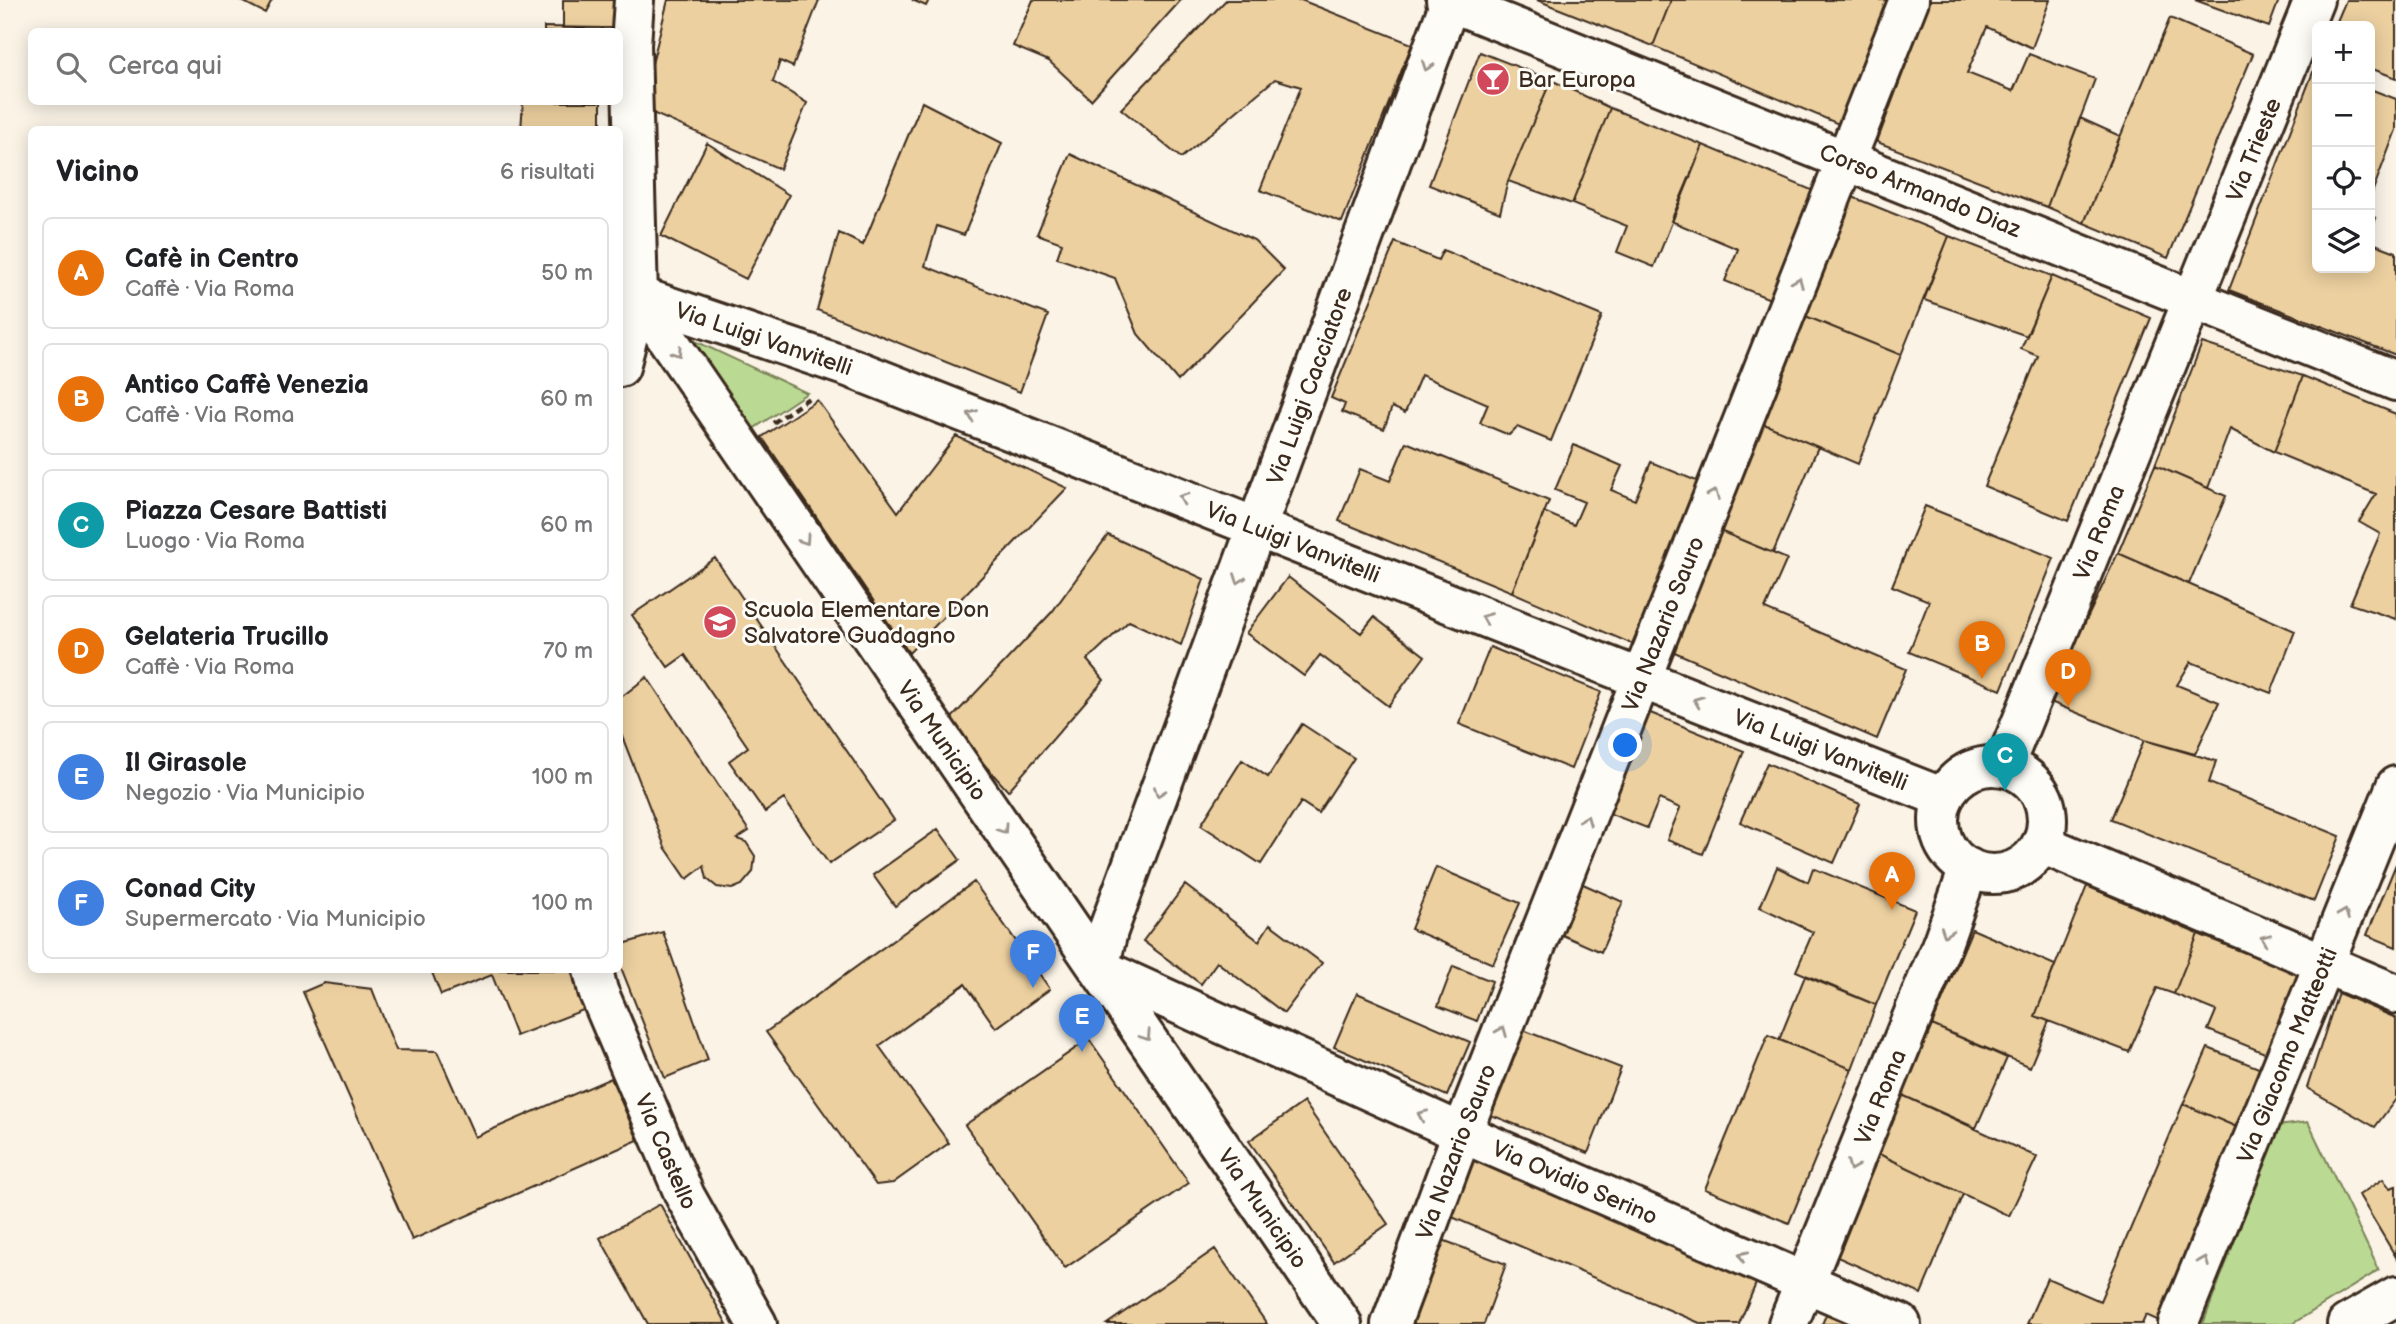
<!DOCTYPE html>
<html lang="it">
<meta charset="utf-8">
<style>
:root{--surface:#fff;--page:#f6f6f6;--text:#202124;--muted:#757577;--line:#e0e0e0;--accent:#d93025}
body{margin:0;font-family:"Balsamiq Sans",sans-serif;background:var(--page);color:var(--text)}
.controls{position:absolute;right:21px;top:21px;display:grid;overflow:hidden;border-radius:10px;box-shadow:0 4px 18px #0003}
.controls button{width:63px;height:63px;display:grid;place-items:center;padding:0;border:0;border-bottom:2px solid var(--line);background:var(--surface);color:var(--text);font:35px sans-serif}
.you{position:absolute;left:1626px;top:746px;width:24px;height:24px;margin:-18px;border:5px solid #fff;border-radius:50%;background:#1a73e8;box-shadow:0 0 0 10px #1a73e833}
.badge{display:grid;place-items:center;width:46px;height:46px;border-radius:50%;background:var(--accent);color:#fff;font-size:23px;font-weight:700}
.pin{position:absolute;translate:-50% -58px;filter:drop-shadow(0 2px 4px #0008)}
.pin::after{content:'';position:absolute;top:37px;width:24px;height:21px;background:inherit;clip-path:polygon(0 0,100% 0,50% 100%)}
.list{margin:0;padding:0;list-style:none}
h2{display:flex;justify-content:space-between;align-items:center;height:91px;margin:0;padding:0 28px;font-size:30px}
h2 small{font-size:23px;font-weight:400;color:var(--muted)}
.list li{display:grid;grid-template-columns:46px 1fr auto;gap:21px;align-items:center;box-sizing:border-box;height:112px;margin:0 14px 14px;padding:0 14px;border:2px solid var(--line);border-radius:10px}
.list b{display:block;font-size:26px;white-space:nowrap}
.list p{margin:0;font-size:23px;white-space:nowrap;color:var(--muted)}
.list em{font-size:23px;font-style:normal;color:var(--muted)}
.icon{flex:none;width:38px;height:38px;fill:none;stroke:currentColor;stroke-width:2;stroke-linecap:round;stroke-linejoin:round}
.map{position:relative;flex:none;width:2396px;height:1324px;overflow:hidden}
.search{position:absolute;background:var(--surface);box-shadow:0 4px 18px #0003;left:28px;top:28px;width:595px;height:77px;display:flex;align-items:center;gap:18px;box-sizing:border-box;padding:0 24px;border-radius:10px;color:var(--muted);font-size:26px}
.panel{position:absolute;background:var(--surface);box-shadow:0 4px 18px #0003;left:28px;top:126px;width:595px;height:847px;border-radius:10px}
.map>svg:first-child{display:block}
.green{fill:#bad992;stroke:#7a8258;stroke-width:2}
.building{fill:#ecd0a0;stroke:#3b2a1e;stroke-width:2}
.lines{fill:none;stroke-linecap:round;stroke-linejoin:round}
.minor-casing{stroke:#3b2a1e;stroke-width:44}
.path{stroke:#3b2a1e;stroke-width:4.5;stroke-dasharray:7 5;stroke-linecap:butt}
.minor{stroke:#fdfcf7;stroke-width:38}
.oneway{stroke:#9c938a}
.labels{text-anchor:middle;stroke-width:6;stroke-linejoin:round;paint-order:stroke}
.poi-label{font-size:23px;fill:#3b2a1e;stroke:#fdfcf7;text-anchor:start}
.street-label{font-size:23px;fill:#3b2a1e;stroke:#fdfcf7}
</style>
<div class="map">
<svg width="2396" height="1324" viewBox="0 0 2396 1324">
<rect width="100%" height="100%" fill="#faf3e6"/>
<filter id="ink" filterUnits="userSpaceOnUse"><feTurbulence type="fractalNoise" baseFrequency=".0143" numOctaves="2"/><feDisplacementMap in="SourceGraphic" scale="14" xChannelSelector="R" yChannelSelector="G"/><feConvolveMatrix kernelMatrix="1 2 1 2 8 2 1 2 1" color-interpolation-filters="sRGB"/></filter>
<g filter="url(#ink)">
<path class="green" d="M693,340L807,393L753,429Z
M2308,1122L2379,1270L2292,1324H2203L2278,1126Z"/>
<path class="building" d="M240,0H272L265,13Z
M563,0H621L622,28H563Z
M668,0H819L793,67L780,61L773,82L807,103L780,169L641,108Z
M912,0H929L926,6Z
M1033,0H1181L1091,100L1049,61L1013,46Z
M1226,0H1301L1412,44L1342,222L1260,190L1301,87L1275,79L1181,158L1121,109Z
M1537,0H1671L1653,46Z
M1671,0H1893L1841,125L1653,46Z
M1930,0H2050L2032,48L1987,27L1967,73L2013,91L2029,54L2095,79L2047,207L1877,142Z
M2195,0H2279L2269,27Z
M2346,0H2396V78L2370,68V26H2335Z
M2170,18L2253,54L2168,258L2084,223Z
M544,27L602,28V32H544Z
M1480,52L1551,80L1508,181L1500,213L1429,185Z
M2315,67L2317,68V268H2370V242L2396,252V355L2229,290Z
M1551,80L1610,108L1572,204L1508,181Z
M2370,89L2396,99V130L2370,198Z
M523,102H601V128L521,130Z
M922,102L1002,143L964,235L937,226L925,266L1048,315L1020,392L817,310L839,233L863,245Z
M1610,108L1703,145L1654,267L1617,252L1627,226L1572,204Z
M2080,118L2120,136L2084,223L2047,207Z
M707,143L789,195L746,279L661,236Z
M1703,145L1814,191L1770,299L1725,281L1738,249L1671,221Z
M1070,154L1254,240L1284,270L1178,381L1138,334L1115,278L1057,258L1062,243L1037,234Z
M1850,196L1949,236L1901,355L1803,315Z
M2370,216L2376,218L2370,235Z
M1949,236L2052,276L2027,336L1924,300Z
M1395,242L1438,260L1443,250L1602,316L1551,441L1517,427L1509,435L1480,423L1488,404L1421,375L1405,413L1392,407L1384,429L1342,412L1345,404L1331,398Z
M2052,276L2151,318L2068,521L1984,486L2038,356L2021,349Z
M1803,315L1901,355L1858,464L1757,421Z
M2202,343L2303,376L2274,452L2230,429L2208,488L2155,465Z
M2303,376L2396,414V619L2350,604L2380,534L2359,522L2376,494L2274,452Z
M817,400L898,512L956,436L1067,488L909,653L762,437Z
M1757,421L1818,447L1773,553L1715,529Z
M1406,442L1549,501L1512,592L1339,521L1360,469L1390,481Z
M1574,445L1622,466L1611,490L1635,500L1651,462L1699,482L1632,644L1512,592L1544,512L1574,525L1584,502L1555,490Z
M2155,465L2226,496L2189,584L2118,553Z
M1925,506L2054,558L2001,690L1909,652L1929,601L1892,586Z
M1715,529L1787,559L1765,609L1906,669L1877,739L1665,648Z
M1108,535L1204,579L1181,645L1129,621L1087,660L1104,680L1008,791L947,723L1052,612Z
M2118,553L2295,631L2271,693L2191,662L2177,685L2219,702L2195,754L2144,740L2048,701Z
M715,558L894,820L829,864L784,799L765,812L729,761L748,747L685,655L668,667L632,615Z
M1288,577L1361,633L1374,617L1425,656L1388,706L1320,655L1304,676L1246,633Z
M1490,647L1601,692L1571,769L1459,724Z
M647,677L749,831L737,839L746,842L755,856L753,872L742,885L732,889L717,887L707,879L704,866L687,879L665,847L620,731V698Z
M1643,710L1744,751L1703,854L1667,840L1680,808L1659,799L1647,828L1603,811Z
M1302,724L1354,758L1318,813L1301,802L1261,864L1201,825L1242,760L1268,777Z
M2144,740L2216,761L2209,783L2340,836L2314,901L2111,819Z
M1767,763L1860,804L1834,863L1740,822Z
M938,829L960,860L895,906L873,875Z
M2396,864V947L2367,935Z
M1436,867L1520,903L1493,964L1411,929Z
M1777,867L1808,882L1813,868L1915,910L1876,1005L1796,971L1813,932L1760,907Z
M974,882L1050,989L996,1028L965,984L879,1046L949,1143L893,1183L876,1185L766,1032Z
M1583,884L1623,902L1601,952L1560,934Z
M1185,885L1259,941L1270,924L1322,963L1284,1013L1217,962L1201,984L1143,941Z
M2087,886L2198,934L2174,994L2157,988L2129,1052L2035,1016Z
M1972,929L2055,965L2035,1016L2049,1021L2030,1067L1932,1025Z
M663,932L708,1060L665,1078L620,965V945Z
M2198,934L2309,978L2277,1058L2208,1030L2216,1011L2174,994Z
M1453,966L1492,981L1477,1021L1438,1006Z
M431,970H576L591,1007L516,1036L492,975L441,995Z
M1805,976L1876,1005L1852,1069L1779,1040Z
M324,983L372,989L396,1050L437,1051L475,1137L611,1078L638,1140L412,1240L303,992Z
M1357,993L1470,1042L1447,1096L1334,1047Z
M2338,993L2396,1018V1099L2375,1127L2307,1088Z
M1932,1025L2007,1058L1976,1128L1902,1095Z
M1518,1028L1621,1068L1588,1153L1486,1113Z
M1768,1035L1852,1069L1789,1223L1705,1189Z
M1089,1039L1189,1183L1065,1268L965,1125Z
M2208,1048L2269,1072L2246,1131L2183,1104Z
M1902,1095L2037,1157L2009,1216L1877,1153Z
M1304,1102L1388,1224L1334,1262L1249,1141Z
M2183,1104L2246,1131L2164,1323L2146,1315L2142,1324H2027L2047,1278L2100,1301Z
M1472,1151L1760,1274L1739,1324H1702L1445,1214Z
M1877,1153L1963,1194L1921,1294L1835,1256Z
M2383,1179L2390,1188L2396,1186V1257L2359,1195Z
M660,1204L727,1324H648L600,1238Z
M1440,1239L1506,1264L1484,1324H1409Z
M1215,1249L1267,1324H1107Z
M1829,1308L1866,1324H1822Z"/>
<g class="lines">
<g class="minor-casing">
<g id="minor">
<path id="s1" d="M634,0L631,45L638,296L1342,1324"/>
<path id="s2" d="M1446,0L2396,381"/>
<path id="s3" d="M1450,2L1108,931L1099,968L1462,1133L1901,1324"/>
<path id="s4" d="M638,296L851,368L1944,798"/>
<path d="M620,367L638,296"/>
<path id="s5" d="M2004,766L2314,0"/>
<circle cx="1993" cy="820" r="54"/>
<path d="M2042,844L2396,994"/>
<path id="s6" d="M593,970L598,991L685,1196L757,1324"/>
<path id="s7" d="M1391,1324L1462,1133L1909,0"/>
<path id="s8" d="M1788,1324L1942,944L1969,868"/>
<path id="s9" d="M2178,1324L2396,786"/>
<path d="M2347,1324L2396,1296"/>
</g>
</g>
<path class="path" d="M773,423L809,398"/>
<use href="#minor" class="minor"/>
</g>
<defs><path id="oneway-chevron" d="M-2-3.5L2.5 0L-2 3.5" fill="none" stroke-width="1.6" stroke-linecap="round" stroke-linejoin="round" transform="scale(1.75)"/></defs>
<g class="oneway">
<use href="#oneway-chevron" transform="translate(1427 66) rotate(110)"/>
<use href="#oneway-chevron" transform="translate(1798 282) rotate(-68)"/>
<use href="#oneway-chevron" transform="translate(677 352) rotate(56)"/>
<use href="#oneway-chevron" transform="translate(972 415) rotate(-158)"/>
<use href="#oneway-chevron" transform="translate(1714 494) rotate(-68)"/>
<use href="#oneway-chevron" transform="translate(1183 498) rotate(-158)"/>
<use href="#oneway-chevron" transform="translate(805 540) rotate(56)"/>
<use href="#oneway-chevron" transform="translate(1239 579) rotate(110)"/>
<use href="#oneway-chevron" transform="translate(1486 618) rotate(-158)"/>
<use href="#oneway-chevron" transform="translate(1698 701) rotate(-158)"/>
<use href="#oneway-chevron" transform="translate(1159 792) rotate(110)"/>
<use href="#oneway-chevron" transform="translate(1586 820) rotate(-68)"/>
<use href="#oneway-chevron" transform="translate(1003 829) rotate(56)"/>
<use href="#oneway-chevron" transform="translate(2344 914) rotate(-68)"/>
<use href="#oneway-chevron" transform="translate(1946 932) rotate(109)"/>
<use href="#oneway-chevron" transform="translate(2265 939) rotate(-157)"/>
<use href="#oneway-chevron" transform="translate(1502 1031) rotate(-68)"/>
<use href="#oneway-chevron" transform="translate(1146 1036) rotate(56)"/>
<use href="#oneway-chevron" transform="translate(1422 1115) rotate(-156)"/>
<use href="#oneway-chevron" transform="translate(1852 1166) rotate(112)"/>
<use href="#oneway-chevron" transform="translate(1743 1256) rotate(-156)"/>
<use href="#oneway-chevron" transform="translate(2204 1261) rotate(-68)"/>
</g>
</g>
<defs>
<g id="bar-disc" transform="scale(1.75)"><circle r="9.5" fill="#d1495b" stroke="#fdfcf7"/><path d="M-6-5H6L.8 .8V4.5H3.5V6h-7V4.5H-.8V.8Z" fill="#fff"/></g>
<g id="school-disc" transform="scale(1.75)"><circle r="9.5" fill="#d1495b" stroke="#fdfcf7"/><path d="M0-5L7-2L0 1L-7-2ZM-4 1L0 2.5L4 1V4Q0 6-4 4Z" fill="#fff"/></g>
</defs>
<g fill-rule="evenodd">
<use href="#bar-disc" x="1493" y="79"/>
<use href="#school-disc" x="720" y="622"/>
</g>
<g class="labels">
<g class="poi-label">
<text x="1518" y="87">Bar Europa</text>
<text x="744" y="617">Scuola Elementare Don<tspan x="744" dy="26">Salvatore Guadagno</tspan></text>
</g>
<g class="street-label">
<text dy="8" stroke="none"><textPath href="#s5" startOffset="665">Via Trieste</textPath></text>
<text dy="8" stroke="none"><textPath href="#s2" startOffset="511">Corso Armando Diaz</textPath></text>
<text dy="8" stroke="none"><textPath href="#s4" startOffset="133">Via Luigi Vanvitelli</textPath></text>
<text transform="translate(1309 386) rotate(-70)" y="8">Via Luigi Cacciatore</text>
<text dy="8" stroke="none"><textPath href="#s5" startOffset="252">Via Roma</textPath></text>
<text dy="8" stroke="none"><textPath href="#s4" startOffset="700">Via Luigi Vanvitelli</textPath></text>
<text dy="8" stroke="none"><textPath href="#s7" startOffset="751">Via Nazario Sauro</textPath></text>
<text dy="8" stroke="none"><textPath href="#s1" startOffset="835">Via Municipio</textPath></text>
<text dy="8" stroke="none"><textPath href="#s4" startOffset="1267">Via Luigi Vanvitelli</textPath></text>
<text dy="8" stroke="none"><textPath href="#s9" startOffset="290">Via Giacomo Matteotti</textPath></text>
<text dy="8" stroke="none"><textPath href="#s8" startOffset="245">Via Roma</textPath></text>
<text dy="8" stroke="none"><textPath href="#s6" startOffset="196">Via Castello</textPath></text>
<text dy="8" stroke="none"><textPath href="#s7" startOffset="184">Via Nazario Sauro</textPath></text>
<text dy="8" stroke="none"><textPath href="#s3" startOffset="1550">Via Ovidio Serino</textPath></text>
<text dy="8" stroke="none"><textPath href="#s1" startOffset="1402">Via Municipio</textPath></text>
</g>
</g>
</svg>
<div class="controls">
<button>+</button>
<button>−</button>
<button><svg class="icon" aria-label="locate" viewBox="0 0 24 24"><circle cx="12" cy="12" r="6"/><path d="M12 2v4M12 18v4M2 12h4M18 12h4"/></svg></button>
<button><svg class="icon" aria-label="layers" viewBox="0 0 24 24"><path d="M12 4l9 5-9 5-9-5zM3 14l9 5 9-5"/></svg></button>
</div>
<div class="you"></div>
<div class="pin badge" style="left:1892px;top:910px;background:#e8710a">A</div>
<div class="pin badge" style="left:1982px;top:679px;background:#e8710a">B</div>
<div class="pin badge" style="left:2005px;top:791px;background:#0f9aa8">C</div>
<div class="pin badge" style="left:2068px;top:707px;background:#e8710a">D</div>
<div class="pin badge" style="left:1082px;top:1052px;background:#3f7fe0">E</div>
<div class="pin badge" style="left:1033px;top:988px;background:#3f7fe0">F</div>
<div class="search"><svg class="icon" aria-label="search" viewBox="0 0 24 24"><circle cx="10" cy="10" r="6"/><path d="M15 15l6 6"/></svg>Cerca qui</div>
<section class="panel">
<h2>Vicino<small>6 risultati</small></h2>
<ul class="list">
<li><span class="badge" style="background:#e8710a">A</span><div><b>Cafè in Centro</b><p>Caffè · Via Roma</p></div><em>50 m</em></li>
<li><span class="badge" style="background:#e8710a">B</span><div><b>Antico Caffè Venezia</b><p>Caffè · Via Roma</p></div><em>60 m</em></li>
<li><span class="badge" style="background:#0f9aa8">C</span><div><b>Piazza Cesare Battisti</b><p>Luogo · Via Roma</p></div><em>60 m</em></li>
<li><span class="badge" style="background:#e8710a">D</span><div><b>Gelateria Trucillo</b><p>Caffè · Via Roma</p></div><em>70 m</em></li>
<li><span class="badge" style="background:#3f7fe0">E</span><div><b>Il Girasole</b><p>Negozio · Via Municipio</p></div><em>100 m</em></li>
<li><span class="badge" style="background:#3f7fe0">F</span><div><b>Conad City</b><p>Supermercato · Via Municipio</p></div><em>100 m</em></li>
</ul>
</section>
</div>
